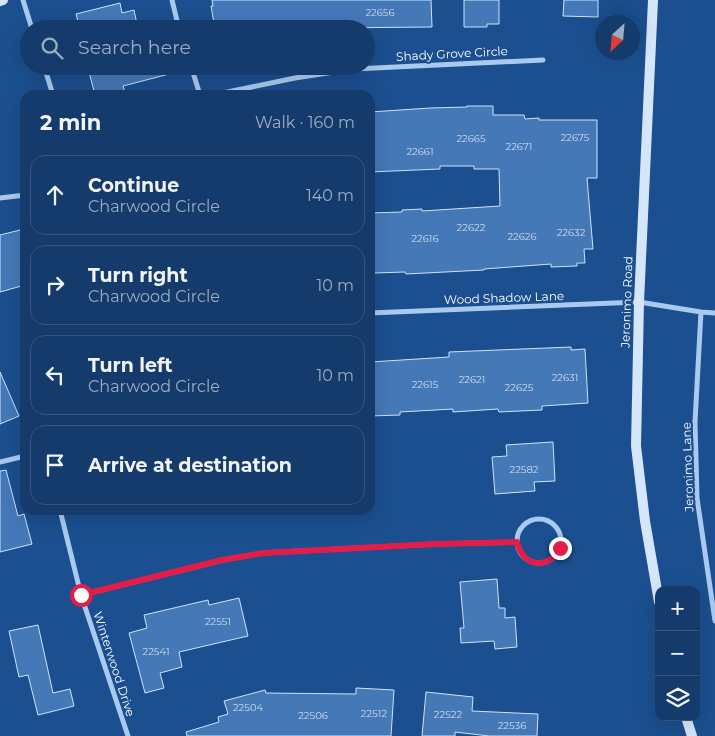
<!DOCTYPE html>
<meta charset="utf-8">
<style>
:root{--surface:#143b6b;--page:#1d4271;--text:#f1f3f6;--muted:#9dadc1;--line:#33557e}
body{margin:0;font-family:Montserrat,sans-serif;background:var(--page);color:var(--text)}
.controls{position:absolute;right:15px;bottom:15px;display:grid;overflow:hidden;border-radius:10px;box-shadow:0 5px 20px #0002}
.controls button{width:45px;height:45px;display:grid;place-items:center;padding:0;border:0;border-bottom:1px solid var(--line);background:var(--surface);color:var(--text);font:25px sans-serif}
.compass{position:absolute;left:595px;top:15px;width:45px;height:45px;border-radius:50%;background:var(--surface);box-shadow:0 5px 20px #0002;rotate:206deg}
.stop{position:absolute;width:15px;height:15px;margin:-11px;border:4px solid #e11d48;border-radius:50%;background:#fff}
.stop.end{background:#e11d48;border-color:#fff;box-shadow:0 1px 5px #0008}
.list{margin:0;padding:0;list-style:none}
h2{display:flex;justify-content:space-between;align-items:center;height:65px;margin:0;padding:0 20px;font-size:21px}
h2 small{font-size:16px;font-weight:400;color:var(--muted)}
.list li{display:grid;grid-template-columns:32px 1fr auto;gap:15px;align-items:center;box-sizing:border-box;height:80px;margin:0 10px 10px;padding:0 10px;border:1px solid var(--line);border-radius:15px}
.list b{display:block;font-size:19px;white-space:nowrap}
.list p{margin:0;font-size:16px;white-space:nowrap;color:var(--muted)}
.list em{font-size:16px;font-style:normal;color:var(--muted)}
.icon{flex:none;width:28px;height:28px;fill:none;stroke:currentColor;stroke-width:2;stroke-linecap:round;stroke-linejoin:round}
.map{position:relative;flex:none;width:715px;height:736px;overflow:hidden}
.search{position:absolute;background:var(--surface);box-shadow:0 5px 20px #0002;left:20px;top:20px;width:355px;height:55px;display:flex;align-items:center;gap:12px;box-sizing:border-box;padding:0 18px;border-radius:28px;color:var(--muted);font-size:19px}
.panel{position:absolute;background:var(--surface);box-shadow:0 5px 20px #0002;left:20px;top:90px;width:355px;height:425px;border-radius:15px}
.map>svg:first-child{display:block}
.building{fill:#4478b7;stroke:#cfe3fa}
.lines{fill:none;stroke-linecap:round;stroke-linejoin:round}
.street{stroke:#a9c9ee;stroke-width:5}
.secondary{stroke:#d6e6fa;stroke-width:10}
.route{stroke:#e11d48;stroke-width:6}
.labels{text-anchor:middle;stroke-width:4.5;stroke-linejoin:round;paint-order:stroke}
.number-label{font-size:10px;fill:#d0dded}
.street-label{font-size:12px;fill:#fff;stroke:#1b4f8f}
</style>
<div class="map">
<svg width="715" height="736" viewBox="0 0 715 736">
<rect width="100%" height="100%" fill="#1b4f8f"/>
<path class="building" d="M212,0H431L432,27L215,29L211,6H213Z
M464,0H499V24H487V27H464Z
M564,0H598V17L563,16Z
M120,3L122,13L134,10L138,29H80L76,14Z
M91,66H177V72L123,86L126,95H95L89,72L92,71Z
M467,106H493V115H524L525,119L539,118V120H597V178H587L593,249H584L585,263H577V266L551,267V264L484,269V270L406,274L405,272L374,273V265L370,266V213L402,212V210L422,209V211L500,206L499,169H474V166H440V169L370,172V112L430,108L467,107Z
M20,230L25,247V285L0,292V235Z
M571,347V350L585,349L588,403L542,406V410L499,412L498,409L453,412V409L400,412V415L370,416V362L449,357V352Z
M0,372L19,416L0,424Z
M553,442L555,481L534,482L535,491L495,494L492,457L507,456L506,445Z
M6,470L18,516L24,514L32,544L0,552V471Z
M497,579L499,608H505V618L515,617L517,647L495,649L494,641L461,643L460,628H464L460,582Z
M239,598L248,636L179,652L182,667L160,673L164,688L145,693L129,633L147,628L144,615L208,600L209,605Z
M38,625L53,693L70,689L74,706L38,715L28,675L19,677L9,631Z
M356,688L394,690L391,736H187L186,732L219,722L218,717L228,714L224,701L265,690L266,693L356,694Z
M426,692L473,697L472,711L538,714L537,736H489L455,732V736H422Z"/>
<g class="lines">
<path class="street" d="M23,0L32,29
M172,0L179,29
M44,66L53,95
M191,66L200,95
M213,95L295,78L354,69L543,60
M0,198L25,195
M701,312L695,422L697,498L715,621
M370,313L639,302L701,312L715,313
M0,462L25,456
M60,510L81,595L128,736
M517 541a22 22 0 1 1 44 0a22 22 0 1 1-44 0Z
M81,595L223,560L263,553L436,544L517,542"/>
<path class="secondary" d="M653,0L639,302L636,446L645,521L659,602
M0,1L3,0
M686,717L692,736"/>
</g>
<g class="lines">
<path class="route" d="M81,595L222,560L263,553L436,544L517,542C523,567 548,571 560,548"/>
</g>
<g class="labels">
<g class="number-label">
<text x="380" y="16">22656</text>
<text x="575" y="141">22675</text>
<text x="471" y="142">22665</text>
<text x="519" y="150">22671</text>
<text x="420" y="155">22661</text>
<text x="471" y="231">22622</text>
<text x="571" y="236">22632</text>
<text x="522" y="240">22626</text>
<text x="425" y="242">22616</text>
<text x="565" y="381">22631</text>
<text x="472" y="383">22621</text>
<text x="425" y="388">22615</text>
<text x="519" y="391">22625</text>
<text x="524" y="473">22582</text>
<text x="218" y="625">22551</text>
<text x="156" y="655">22541</text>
<text x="248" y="711">22504</text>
<text x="374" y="717">22512</text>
<text x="448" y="718">22522</text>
<text x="313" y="719">22506</text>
<text x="512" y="729">22536</text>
</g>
<g class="street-label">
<text transform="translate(452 54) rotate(-3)" y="4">Shady Grove Circle</text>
<text transform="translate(504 298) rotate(-2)" y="4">Wood Shadow Lane</text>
<text transform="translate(627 302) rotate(-88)" y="4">Jeronimo Road</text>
<text transform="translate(688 467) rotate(-92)" y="4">Jeronimo Lane</text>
<text transform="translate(114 664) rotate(72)" y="4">Winterwood Drive</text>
</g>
</g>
</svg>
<div class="controls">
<button>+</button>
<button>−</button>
<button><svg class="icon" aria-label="layers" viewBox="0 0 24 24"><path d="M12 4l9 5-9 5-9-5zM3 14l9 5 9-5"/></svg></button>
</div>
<svg class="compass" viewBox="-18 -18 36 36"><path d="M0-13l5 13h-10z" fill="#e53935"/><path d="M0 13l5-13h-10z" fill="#9dadc1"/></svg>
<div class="stop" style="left:81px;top:595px"></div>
<div class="stop end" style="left:560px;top:548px"></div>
<div class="search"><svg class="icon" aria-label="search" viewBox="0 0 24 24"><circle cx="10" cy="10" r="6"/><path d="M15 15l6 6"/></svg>Search here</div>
<section class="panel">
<h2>2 min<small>Walk · 160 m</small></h2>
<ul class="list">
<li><svg class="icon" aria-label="ahead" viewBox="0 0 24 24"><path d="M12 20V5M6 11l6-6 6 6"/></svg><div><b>Continue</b><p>Charwood Circle</p></div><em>140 m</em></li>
<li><svg class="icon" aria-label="right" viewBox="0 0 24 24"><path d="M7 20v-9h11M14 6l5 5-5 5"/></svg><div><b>Turn right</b><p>Charwood Circle</p></div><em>10 m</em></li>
<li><svg class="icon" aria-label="left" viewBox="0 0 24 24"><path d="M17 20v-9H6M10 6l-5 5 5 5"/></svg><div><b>Turn left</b><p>Charwood Circle</p></div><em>10 m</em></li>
<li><svg class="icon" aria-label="arrive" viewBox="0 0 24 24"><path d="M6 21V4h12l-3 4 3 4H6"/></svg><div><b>Arrive at destination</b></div></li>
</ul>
</section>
</div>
